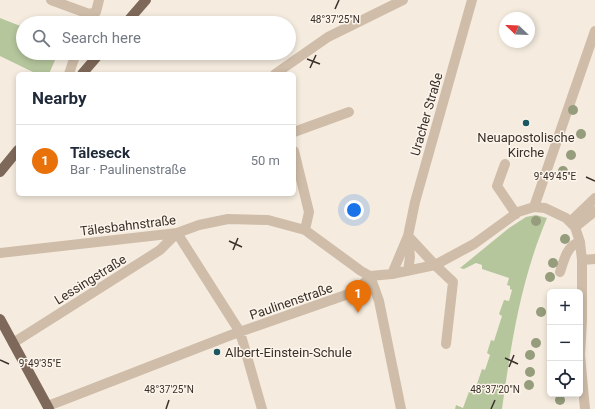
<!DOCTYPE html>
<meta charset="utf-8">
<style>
:root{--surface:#fff;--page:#f2f2f3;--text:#1f2937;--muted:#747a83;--line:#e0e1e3;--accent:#1a5761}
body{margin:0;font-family:Roboto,sans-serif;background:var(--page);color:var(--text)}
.controls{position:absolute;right:12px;bottom:12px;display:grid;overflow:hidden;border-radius:6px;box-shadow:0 2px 6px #0003}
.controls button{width:36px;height:36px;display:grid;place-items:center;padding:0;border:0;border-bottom:1px solid var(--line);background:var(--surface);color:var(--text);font:20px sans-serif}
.compass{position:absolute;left:499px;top:12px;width:36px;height:36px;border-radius:50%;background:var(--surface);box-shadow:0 2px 6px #0003;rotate:293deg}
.you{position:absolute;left:354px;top:210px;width:14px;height:14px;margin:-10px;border:3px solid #fff;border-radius:50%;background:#1a73e8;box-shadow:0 0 0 6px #1a73e833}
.badge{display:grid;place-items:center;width:26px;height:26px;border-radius:50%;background:var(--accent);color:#fff;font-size:13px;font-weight:700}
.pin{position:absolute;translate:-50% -33px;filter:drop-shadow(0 1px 2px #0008)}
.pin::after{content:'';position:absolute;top:21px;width:14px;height:12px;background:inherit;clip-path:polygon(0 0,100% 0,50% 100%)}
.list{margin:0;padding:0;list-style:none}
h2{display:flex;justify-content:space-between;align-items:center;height:52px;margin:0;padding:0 16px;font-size:17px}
h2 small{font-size:13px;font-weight:400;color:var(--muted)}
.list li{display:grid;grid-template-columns:26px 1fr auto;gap:12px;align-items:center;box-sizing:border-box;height:72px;padding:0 16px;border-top:1px solid var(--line)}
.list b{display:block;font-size:15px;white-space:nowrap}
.list p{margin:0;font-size:13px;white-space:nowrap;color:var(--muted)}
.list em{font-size:13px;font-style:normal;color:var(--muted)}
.icon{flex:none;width:22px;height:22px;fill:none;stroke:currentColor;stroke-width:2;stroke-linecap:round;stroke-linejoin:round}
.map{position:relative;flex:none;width:595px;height:409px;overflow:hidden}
.search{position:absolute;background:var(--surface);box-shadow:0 2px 6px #0003;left:16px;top:16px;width:280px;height:44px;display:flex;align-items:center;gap:10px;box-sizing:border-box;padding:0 14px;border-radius:22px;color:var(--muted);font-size:15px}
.panel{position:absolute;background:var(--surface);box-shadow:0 2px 6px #0003;left:16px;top:72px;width:280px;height:124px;border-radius:6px}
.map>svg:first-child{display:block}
.green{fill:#b5c69d}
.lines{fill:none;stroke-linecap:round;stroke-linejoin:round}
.minor{stroke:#cfbda9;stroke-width:10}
.major{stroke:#7e6859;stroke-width:10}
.tree{fill:#959d7c}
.ticks{fill:none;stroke:#3b3029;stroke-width:1.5}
.poi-dot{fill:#1a5761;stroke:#fcf5ec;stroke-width:1.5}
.labels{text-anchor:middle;stroke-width:3;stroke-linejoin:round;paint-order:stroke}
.street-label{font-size:13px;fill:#3b3029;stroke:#fcf5ec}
.poi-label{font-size:13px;fill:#3b3029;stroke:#fcf5ec}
.ticks-label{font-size:10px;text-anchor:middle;fill:#3b3029;stroke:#fcf5ec;stroke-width:3;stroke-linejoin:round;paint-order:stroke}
</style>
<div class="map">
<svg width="595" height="409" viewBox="0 0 595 409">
<rect width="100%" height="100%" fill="#f5ecdf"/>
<path class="green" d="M0,18L23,27V53H58L49,74H37L0,56Z
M536,215L547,218C521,279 511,344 502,409H455L456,405L463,408L470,389L475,390L482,369L485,370L490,355L487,353L491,340L494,341L502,316L499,314L504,300L509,301L512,290L510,289V286L507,285L509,278L482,269V265L476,263L464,269L460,268L509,228L526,217Z"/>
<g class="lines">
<path class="minor" d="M51,0L89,14
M89,14L96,12L99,0
M69,74L76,53
M275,74L328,37L403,0
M294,132L349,112
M294,151L309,212L305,230
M505,164L497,186L516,214
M534,207L595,31
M570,222L595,198
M575,227L595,211
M177,233L240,332L262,409
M408,236L435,265L453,282L446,344
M408,238L410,257L408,271
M0,253L177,233L199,225L228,219L268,220L305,230L361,271L370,276L379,301L401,409
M582,260L595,259
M560,272C564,260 567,245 580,242
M392,274L408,236L415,202L472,0
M13,343L160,250L177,233
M48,406L231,335L357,291L370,276L392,274L435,265L474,244L518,212L534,207L545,208L566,218L575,227L580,242L582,260V321L580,355L585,409"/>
<path class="major" d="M126,23L146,0
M82,74L100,53
M0,172L18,150
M0,319L49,409"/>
</g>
<g class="tree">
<circle cx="573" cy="110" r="5"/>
<circle cx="581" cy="134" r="5"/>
<circle cx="571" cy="155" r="5"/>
<circle cx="563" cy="171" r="5"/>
<circle cx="536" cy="221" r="5"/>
<circle cx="565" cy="239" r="5"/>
<circle cx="553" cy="263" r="5"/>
<circle cx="550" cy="277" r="5"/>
<circle cx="541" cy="312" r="5"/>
<circle cx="536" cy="343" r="5"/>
<circle cx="530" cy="355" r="5"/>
<circle cx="530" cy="372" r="5"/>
<circle cx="529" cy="385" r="5"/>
<circle cx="560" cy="400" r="5"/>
</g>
<path class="ticks" d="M335,9L339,0M307,59L320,64M310,68L316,55M586,177L595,181M229,241L242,247M233,250L238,238M505,358L518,364M0,360L9,364M509,367L514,355M166,409L169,400M491,409L495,400"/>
<g class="poi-dot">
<circle cx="526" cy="123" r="4"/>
<circle cx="217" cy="352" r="4"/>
</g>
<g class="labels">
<g class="street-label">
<text transform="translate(426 114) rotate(-74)" y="5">Uracher Straße</text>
<text transform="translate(128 225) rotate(-7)" y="5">Tälesbahnstraße</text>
<text transform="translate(90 279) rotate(-32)" y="5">Lessingstraße</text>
<text transform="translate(291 301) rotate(-19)" y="5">Paulinenstraße</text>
</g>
<g class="poi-label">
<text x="526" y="142">Neuapostolische<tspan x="526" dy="15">Kirche</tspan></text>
<text x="225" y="357" text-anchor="start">Albert-Einstein-Schule</text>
</g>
</g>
<g class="ticks-label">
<text x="335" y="23">48°37'25"N</text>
<text x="555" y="180">9°49'45"E</text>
<text x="40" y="367">9°49'35"E</text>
<text x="169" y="393">48°37'25"N</text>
<text x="495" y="393">48°37'20"N</text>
</g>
</svg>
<div class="controls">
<button>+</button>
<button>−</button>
<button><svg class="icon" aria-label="locate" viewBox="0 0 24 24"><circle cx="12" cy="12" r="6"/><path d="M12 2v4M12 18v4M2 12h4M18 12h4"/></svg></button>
</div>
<svg class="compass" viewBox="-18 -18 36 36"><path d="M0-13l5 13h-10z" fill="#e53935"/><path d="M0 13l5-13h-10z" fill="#747a83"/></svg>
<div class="you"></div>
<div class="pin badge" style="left:358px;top:313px;background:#e8710a">1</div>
<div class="search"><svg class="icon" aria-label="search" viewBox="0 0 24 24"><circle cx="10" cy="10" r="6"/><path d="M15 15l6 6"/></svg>Search here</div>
<section class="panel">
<h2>Nearby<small></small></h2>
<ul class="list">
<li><span class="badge" style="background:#e8710a">1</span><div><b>Täleseck</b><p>Bar · Paulinenstraße</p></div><em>50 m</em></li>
</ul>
</section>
</div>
